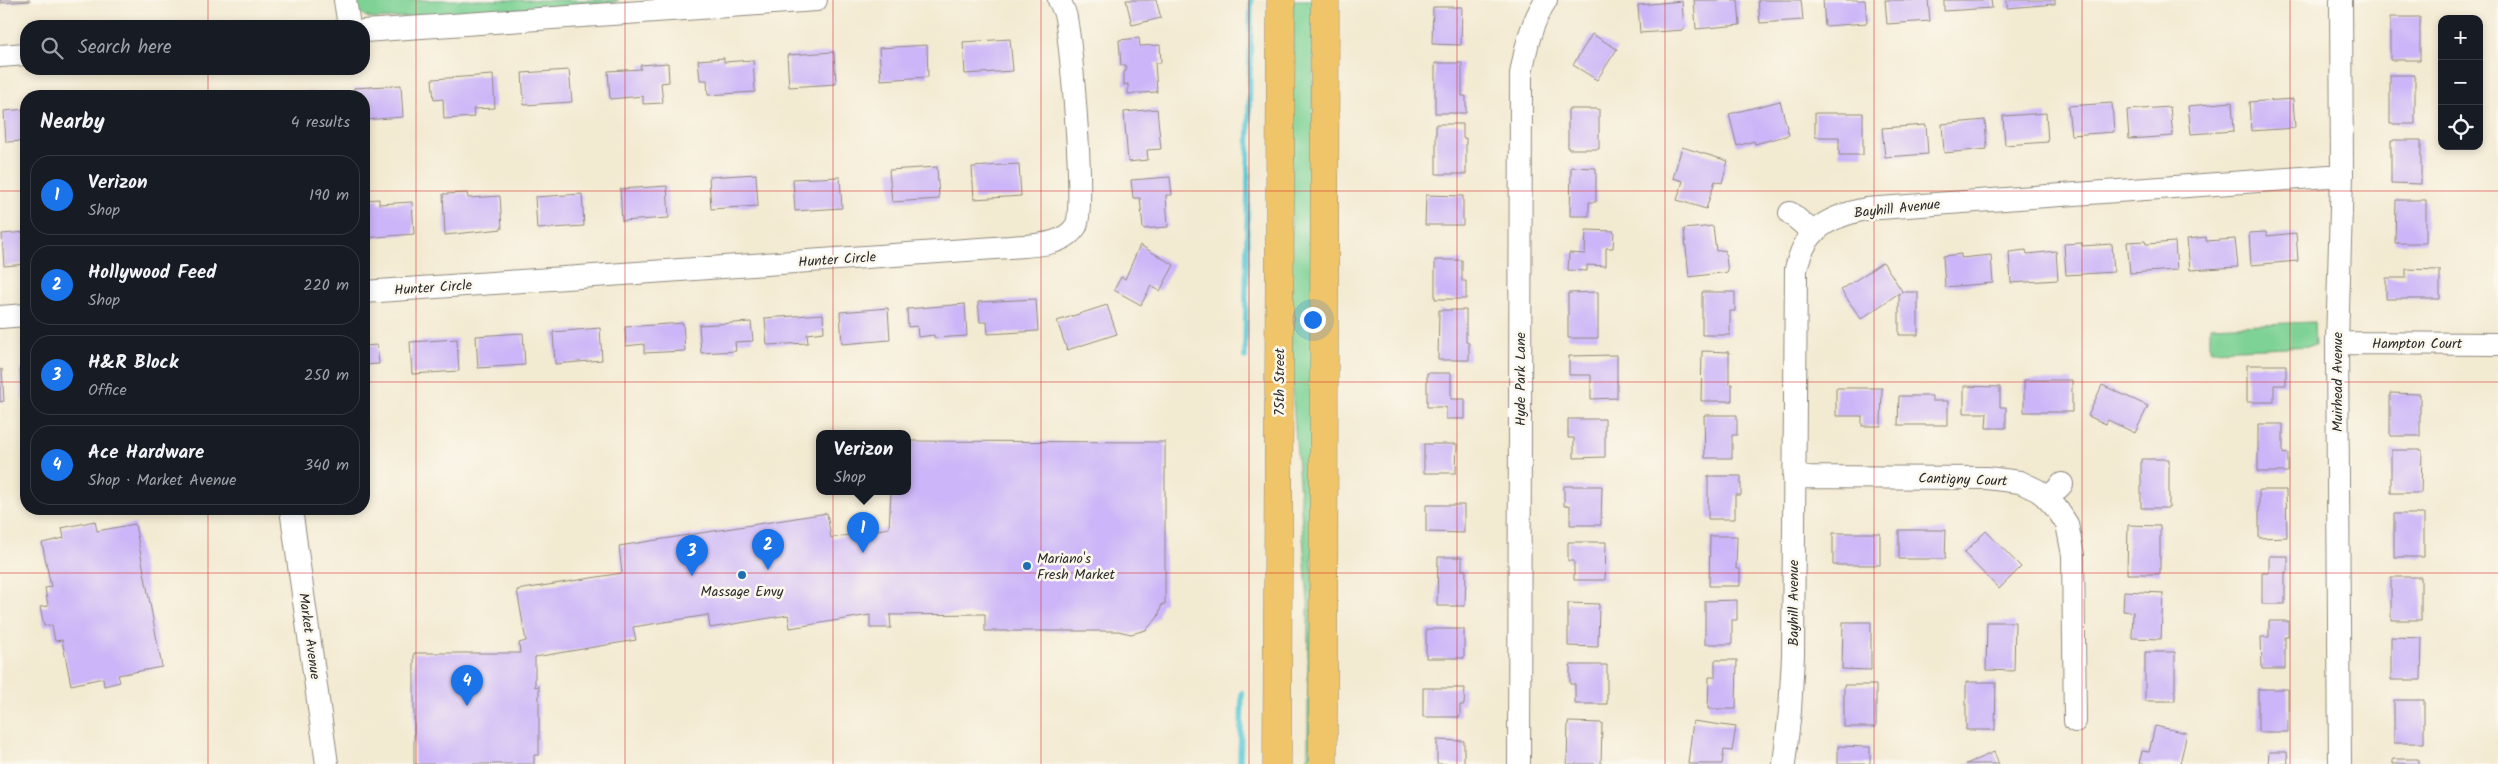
<!DOCTYPE html>
<meta charset="utf-8">
<style>
:root{--surface:#171b24;--page:#20242c;--text:#f1f3f6;--muted:#9ea1a6;--line:#363941;--accent:#1a73e8}
body{margin:0;font-family:Kalam,sans-serif;background:var(--page);color:var(--text)}
.controls{position:absolute;right:15px;top:15px;display:grid;overflow:hidden;border-radius:10px;box-shadow:0 2px 8px #0003}
.controls button{width:45px;height:45px;display:grid;place-items:center;padding:0;border:0;border-bottom:1px solid var(--line);background:var(--surface);color:var(--text);font:25px sans-serif}
.you{position:absolute;left:1312px;top:319px;width:18px;height:18px;margin:-12px;border:4px solid #fff;border-radius:50%;background:#1a73e8;box-shadow:0 0 0 8px #1a73e833}
.badge{display:grid;place-items:center;width:32px;height:32px;border-radius:50%;background:var(--accent);color:#fff;font-size:16px;font-weight:700}
.pin{position:absolute;translate:-50% -41px;filter:drop-shadow(0 1px 2px #0008)}
.pin::after{content:'';position:absolute;top:26px;width:18px;height:15px;background:inherit;clip-path:polygon(0 0,100% 0,50% 100%)}
.popup{position:absolute;left:816px;top:430px;width:95px;height:65px;box-sizing:border-box;display:grid;place-content:center;border-radius:10px;background:var(--surface);filter:drop-shadow(0 1px 4px #0005);font-size:16px;white-space:nowrap;color:var(--muted)}
.popup b{font-size:19px;color:var(--text)}
.popup::after{content:'';position:absolute;left:50%;top:100%;margin-left:-10px;border:10px solid transparent;border-top-color:var(--surface)}
.list{margin:0;padding:0;list-style:none}
h2{display:flex;justify-content:space-between;align-items:center;height:65px;margin:0;padding:0 20px;font-size:21px}
h2 small{font-size:16px;font-weight:400;color:var(--muted)}
.list li{display:grid;grid-template-columns:32px 1fr auto;gap:15px;align-items:center;box-sizing:border-box;height:80px;margin:0 10px 10px;padding:0 10px;border:1px solid var(--line);border-radius:20px}
.list b{display:block;font-size:19px;white-space:nowrap}
.list p{margin:0;font-size:16px;white-space:nowrap;color:var(--muted)}
.list em{font-size:16px;font-style:normal;color:var(--muted)}
.icon{flex:none;width:28px;height:28px;fill:none;stroke:currentColor;stroke-width:2;stroke-linecap:round;stroke-linejoin:round}
.map{position:relative;flex:none;width:2498px;height:764px;overflow:hidden}
.search{position:absolute;background:var(--surface);box-shadow:0 2px 8px #0003;left:20px;top:20px;width:350px;height:55px;display:flex;align-items:center;gap:12px;box-sizing:border-box;padding:0 18px;border-radius:20px;color:var(--muted);font-size:19px}
.panel{position:absolute;background:var(--surface);box-shadow:0 2px 8px #0003;left:20px;top:90px;width:350px;height:425px;border-radius:20px}
.map>svg:first-child{display:block}
.green{fill:#7ed295;stroke:#547e60}
.lines{fill:none;stroke-linecap:round;stroke-linejoin:round}
.stream{stroke:#5ec9d7;stroke-width:5.5}
.building{fill:#ccb5f8}
.minor-casing{stroke:#8f8a7e;stroke-width:24}
.major-casing{stroke:#8f8a7e;stroke-width:29}
.minor{stroke:#fff;stroke-width:22}
.major{stroke:#f0c469;stroke-width:28}
.grid{fill:none;stroke:#d62828;stroke-width:1;stroke-opacity:0.55}
.poi-dot{fill:#1f6fb2;stroke:#fbf7ec;stroke-width:2}
.labels{text-anchor:middle;stroke-width:5;stroke-linejoin:round;paint-order:stroke}
.street-label{font-size:14px;fill:#2b2b2b;stroke:#fbf7ec}
.poi-label{font-size:14px;fill:#2b2b2b;stroke:#fbf7ec;text-anchor:start}
</style>
<div class="map">
<svg width="2498" height="764" viewBox="0 0 2498 764">
<rect width="100%" height="100%" fill="#fbf7ec"/>
<filter id="ink" filterUnits="userSpaceOnUse"><feTurbulence type="fractalNoise" baseFrequency=".02" numOctaves="2"/><feDisplacementMap in="SourceGraphic" scale="10" xChannelSelector="R" yChannelSelector="G"/><feConvolveMatrix kernelMatrix="1 2 1 2 8 2 1 2 1" color-interpolation-filters="sRGB"/></filter>
<filter id="wash" filterUnits="userSpaceOnUse"><feTurbulence type="fractalNoise" baseFrequency=".0096" numOctaves="4" result="noise"/><feDisplacementMap in="SourceGraphic" scale="20" xChannelSelector="R" yChannelSelector="G"/><feGaussianBlur stdDeviation="1.12" result="paint"/><feColorMatrix in="noise" values="0 0 0 0 0 0 0 0 0 0 0 0 0 0 0 0 0 1.4 0 .05"/><feComposite in="paint" operator="in"/></filter>
<g filter="url(#wash)">
<rect width="100%" height="100%" fill="#f3ead2"/>
<path class="green" d="M354,0H619L613,3L374,19C363,17 357,11 354,0Z
M1293,0H1313L1312,764H1308V603L1290,362Z
M2314,322L2315,346L2210,350V326Z"/>
<g class="lines">
<path class="stream" d="M1245,357L1251,0
M1240,764L1242,693"/>
</g>
<g id="blocks">
<path class="building" d="M0,0H30V1L0,3Z
M1126,0H1156L1161,18L1132,25Z
M1694,0H1738L1740,25L1696,29Z
M1758,0H1801L1803,20L1760,23Z
M1823,0H1865L1867,23L1825,26Z
M1885,0H1928L1930,21L1887,24Z
M1944,0H1991L1992,8L1944,11Z
M2007,0H2055V4L2007,8Z
M1682,1L1684,30L1640,33L1638,5Z
M1433,7H1462L1461,45L1432,44Z
M2390,17H2420V60H2390Z
M1592,34L1617,49L1597,80L1573,65Z
M1139,38L1140,46L1160,45L1161,63H1155L1157,92L1128,94V84L1124,85V72L1126,71V65L1121,66L1119,40Z
M1010,39L1013,71L965,74L963,42Z
M927,45L928,77L881,80L879,48Z
M834,52L836,84L789,87L787,55Z
M724,58V62L753,60L755,92L708,95L707,80H700L698,60Z
M668,63L669,82L661,83L663,103L643,104V96L610,99L608,71L641,69L640,65Z
M1435,63H1462V96H1466V113H1435Z
M569,70L572,102L524,105L522,73Z
M493,75L495,108L473,109L474,117L444,119L443,99L434,100L432,79Z
M2390,75H2415V124H2390Z
M401,85L403,117L364,120V96H354V88Z
M313,92V96H264V95Z
M2293,99L2295,128L2251,131L2249,102Z
M1780,101L1789,135L1755,144L1754,141L1737,146L1729,114Z
M2232,102L2234,131L2191,134L2188,106Z
M2112,103L2114,132L2071,135L2068,106Z
M2170,107L2173,136L2129,139L2127,110Z
M26,109V141L6,142L4,111Z
M1157,109L1161,149L1147,150L1148,160L1128,162L1124,112Z
M1568,109H1599V149H1568Z
M1815,113H1863V155H1839V137H1815Z
M2046,113L2048,142L2005,145L2003,116Z
M1985,120L1987,149L1944,153L1942,124Z
M1436,124H1463V138H1466V174H1436Z
M1926,125L1928,154L1885,157L1882,128Z
M2391,140H2421V184L2391,183Z
M1682,147L1728,161L1722,183L1715,181L1706,209L1677,200L1683,181L1673,178Z
M1019,164L1021,196L974,199L972,167Z
M937,167L939,199L892,202L889,170Z
M1571,167L1596,168V202H1589V216H1570Z
M756,174L758,206L711,209L709,177Z
M840,177L842,208L795,211L793,179Z
M1170,177L1172,195H1166L1168,227L1143,229L1140,198H1133L1131,180Z
M667,186L669,218L622,221L620,189Z
M467,193L468,198L500,196L502,229L445,235L443,194Z
M582,194L584,226L537,229L535,197Z
M1426,195L1463,196V225H1425Z
M379,199V204L412,202L414,234L364,238V200Z
M2396,200H2426V243H2395Z
M1713,226L1716,251L1725,250L1728,272L1689,277L1684,229Z
M1586,230L1614,231L1613,248H1606V266L1587,265V271L1568,270L1569,253L1585,254Z
M26,232V264L4,266L2,234Z
M2266,232L2267,236L2296,233L2298,261L2251,265L2249,233Z
M2206,237V241L2235,239L2238,267L2190,270L2187,239Z
M2145,241L2146,244L2175,242L2177,270L2130,273L2127,242Z
M2082,243V246L2112,244L2114,272L2066,275L2064,244Z
M1140,245L1174,265L1160,291L1151,286L1141,305L1114,290L1121,277L1125,279Z
M2026,250L2027,254L2056,251L2058,280L2011,283L2009,252Z
M1961,254V258L1991,255L1993,283L1945,287L1943,256Z
M1435,260H1462V281H1466V299H1435Z
M1883,262L1902,291L1901,292H1918V335H1899V293L1861,319L1841,290Z
M2406,269L2440,270V299H2386V278H2406Z
M1598,292V338H1568V293Z
M1702,292H1735V311H1730V335H1702Z
M1036,299L1038,331L988,334L987,322H980L978,302Z
M965,304L967,336L934,338V335L918,337L917,326L908,327L907,309Z
M1107,305L1117,334L1067,350L1057,321Z
M888,308L890,340L842,344L840,312Z
M1439,310H1466V342L1469,343V360H1438Z
M823,314L824,332L807,334L808,343L767,345L765,318Z
M751,322L753,341L735,342L736,351L701,353L699,325Z
M683,323L685,351L644,353V344L626,346L625,327Z
M600,328L602,360L555,364L553,332Z
M523,333L525,365L478,368L476,336Z
M457,339L459,371L412,374L410,342Z
M377,345L379,364L364,365V346Z
M1702,351L1729,352V384H1732V401H1701Z
M1617,355V398L1591,399V375H1569V356Z
M2247,365H2286V385H2274V402H2247Z
M26,367V399L22,400L20,368Z
M2,369L4,401L0,402V370Z
M1427,373H1451V399H1465V419H1446V407H1427Z
M2024,380H2072V412H2024Z
M2102,385L2148,406L2135,433L2108,420L2106,424L2088,416Z
M1964,386L2000,387V407H2006V428H1986L1987,413H1964Z
M1836,388H1882L1881,426H1862V416H1836Z
M2390,393L2420,394V436H2390Z
M1899,396H1932V401H1948V425H1898Z
M1704,415H1737V435H1732V458H1705Z
M1568,419H1605V457L1574,458V438H1568Z
M2258,424H2283V454L2288,453V472H2258Z
M907,441L1165,442V604H1162L1158,617L1146,630L1131,634L1118,631H985V614L890,615L891,628H870V615L790,628L788,615L710,628L708,615L633,627L636,640L535,657V687L539,686V755H534V764H414V653H520L519,643L526,641L517,590L622,573L619,546L827,513L831,538L889,528L891,492H907Z
M1424,444H1457L1456,473H1424Z
M2391,450H2422L2421,493H2391Z
M2141,459H2169V508H2141Z
M1708,476H1741V495H1735V519H1708Z
M1564,486H1602L1601,525H1570V505L1564,506Z
M2259,490H2286L2287,537L2259,538Z
M1426,505H1464V533L1426,532Z
M2394,514H2424V557H2394Z
M95,521L97,531L135,524L162,667L118,675L120,682L104,686L103,678L71,685L62,640L55,641L52,625L44,626L40,607L48,606L45,588L51,587L42,543L64,538L62,528Z
M2128,525L2160,526V574H2127Z
M1899,530H1946L1945,559H1899Z
M1986,531L2021,567L1999,589L1964,553Z
M1833,533H1880V565H1833Z
M1710,536H1737L1736,569H1740V586H1709Z
M1568,542H1606L1605,580H1574V561H1568Z
M2269,556H2288V572H2285V604H2262V573H2269Z
M1438,557H1462V570H1466L1465,606H1437Z
M2391,577H2421V620H2391Z
M2124,591L2163,593L2161,639L2132,638L2133,612L2123,611Z
M1737,600V620H1732V644H1705V601Z
M1568,603L1599,604L1598,647L1568,646Z
M2269,621H2288V637H2285V669H2262L2261,637H2269Z
M1843,622H1871V670L1842,669Z
M1987,622H2015L2014,671L1986,670Z
M1426,629H1464V658H1426Z
M2391,637L2422,638L2421,680H2391Z
M2145,652H2175V701H2145Z
M1715,660H1737L1736,709H1708L1709,677H1715Z
M1570,665H1607V704H1575V684H1570Z
M1966,682H1996L1995,730H1966Z
M1844,685H1876V727H1844Z
M1423,688H1465L1464,705H1460V717H1423Z
M2258,689H2288V732H2258Z
M2394,700H2424V743H2394Z
M1693,721L1736,727L1732,751L1724,750L1722,764H1688Z
M1568,722L1602,723L1601,764H1567Z
M2155,726L2187,733L2180,764H2139L2142,751L2149,752Z
M1437,740L1464,741V764H1437Z
M1838,746L1870,747V764H1838Z
M1994,752L1999,764H1966Z
M2269,752H2287L2288,764H2268Z
M2393,759H2418V764H2393Z"/>
</g>
</g>
<g filter="url(#ink)">
<use href="#blocks" fill-opacity="0" stroke="#8f8a7e" stroke-width="1"/>
<g class="lines">
<g class="minor-casing">
<path id="minor" d="M345,0L349,26
M364,31L816,0
M0,56L26,54
M1790,213L1814,233
M364,292L1009,247C1030,245 1063,247 1076,226C1086,209 1071,46 1066,18C1065,12 1062,6 1059,0
M0,317L26,315
M2337,343L2498,344
M1794,477L1987,478L2020,482L2037,490L2045,496L2057,509L2067,524L2073,555L2075,721
M2048,499L2062,484
M291,509L327,764
M1519,764L1521,74C1526,47 1531,23 1546,0
M1784,764L1790,711L1793,656L1796,269C1805,229 1828,217 1866,209L2342,175
M2340,764L2337,343L2342,175L2341,0"/>
</g>
<g class="major-casing">
<path id="major" d="M1277,764L1281,0
M1323,764L1325,0"/>
</g>
<use href="#minor" class="minor"/>
<use href="#major" class="major"/>
</g>
</g>
<path class="grid" d="M208,0V26M416,0V764M625,0V764M833,0V764M1041,0V764M1249,0V764M1457,0V764M1665,0V764M1874,0V764M2082,0V764M2290,0V764M208,69V96M0,191H26M364,191H2498M0,382H26M364,382H2498M208,509V764M0,573H2498"/>
<g class="poi-dot">
<circle cx="1027" cy="566" r="5"/>
<circle cx="742" cy="575" r="5"/>
</g>
<g class="labels">
<g class="street-label">
<text transform="translate(1897 208) rotate(-6)" y="5">Bayhill Avenue</text>
<text transform="translate(837 259) rotate(-4)" y="5">Hunter Circle</text>
<text transform="translate(433 287) rotate(-4)" y="5">Hunter Circle</text>
<text x="2417" y="348">Hampton Court</text>
<text transform="translate(1520 379) rotate(-90)" y="5">Hyde Park Lane</text>
<text transform="translate(1279 382) rotate(-90)" y="5">75th Street</text>
<text transform="translate(2337 382) rotate(-90)" y="5">Muirhead Avenue</text>
<text transform="translate(1963 479) rotate(2)" y="5">Cantigny Court</text>
<text transform="translate(1793 603) rotate(-90)" y="5">Bayhill Avenue</text>
<text transform="translate(310 636) rotate(82)" y="5">Market Avenue</text>
</g>
<g class="poi-label">
<text x="1037" y="563">Mariano's<tspan x="1037" dy="16">Fresh Market</tspan></text>
<text x="742" y="596" text-anchor="middle">Massage Envy</text>
</g>
</g>
</svg>
<div class="controls">
<button>+</button>
<button>−</button>
<button><svg class="icon" aria-label="locate" viewBox="0 0 24 24"><circle cx="12" cy="12" r="6"/><path d="M12 2v4M12 18v4M2 12h4M18 12h4"/></svg></button>
</div>
<div class="you"></div>
<div class="pin badge" style="left:863px;top:553px">1</div>
<div class="popup"><b>Verizon</b>Shop</div>
<div class="pin badge" style="left:768px;top:570px">2</div>
<div class="pin badge" style="left:692px;top:576px">3</div>
<div class="pin badge" style="left:467px;top:706px">4</div>
<div class="search"><svg class="icon" aria-label="search" viewBox="0 0 24 24"><circle cx="10" cy="10" r="6"/><path d="M15 15l6 6"/></svg>Search here</div>
<section class="panel">
<h2>Nearby<small>4 results</small></h2>
<ul class="list">
<li><span class="badge">1</span><div><b>Verizon</b><p>Shop</p></div><em>190 m</em></li>
<li><span class="badge">2</span><div><b>Hollywood Feed</b><p>Shop</p></div><em>220 m</em></li>
<li><span class="badge">3</span><div><b>H&amp;R Block</b><p>Office</p></div><em>250 m</em></li>
<li><span class="badge">4</span><div><b>Ace Hardware</b><p>Shop · Market Avenue</p></div><em>340 m</em></li>
</ul>
</section>
</div>
